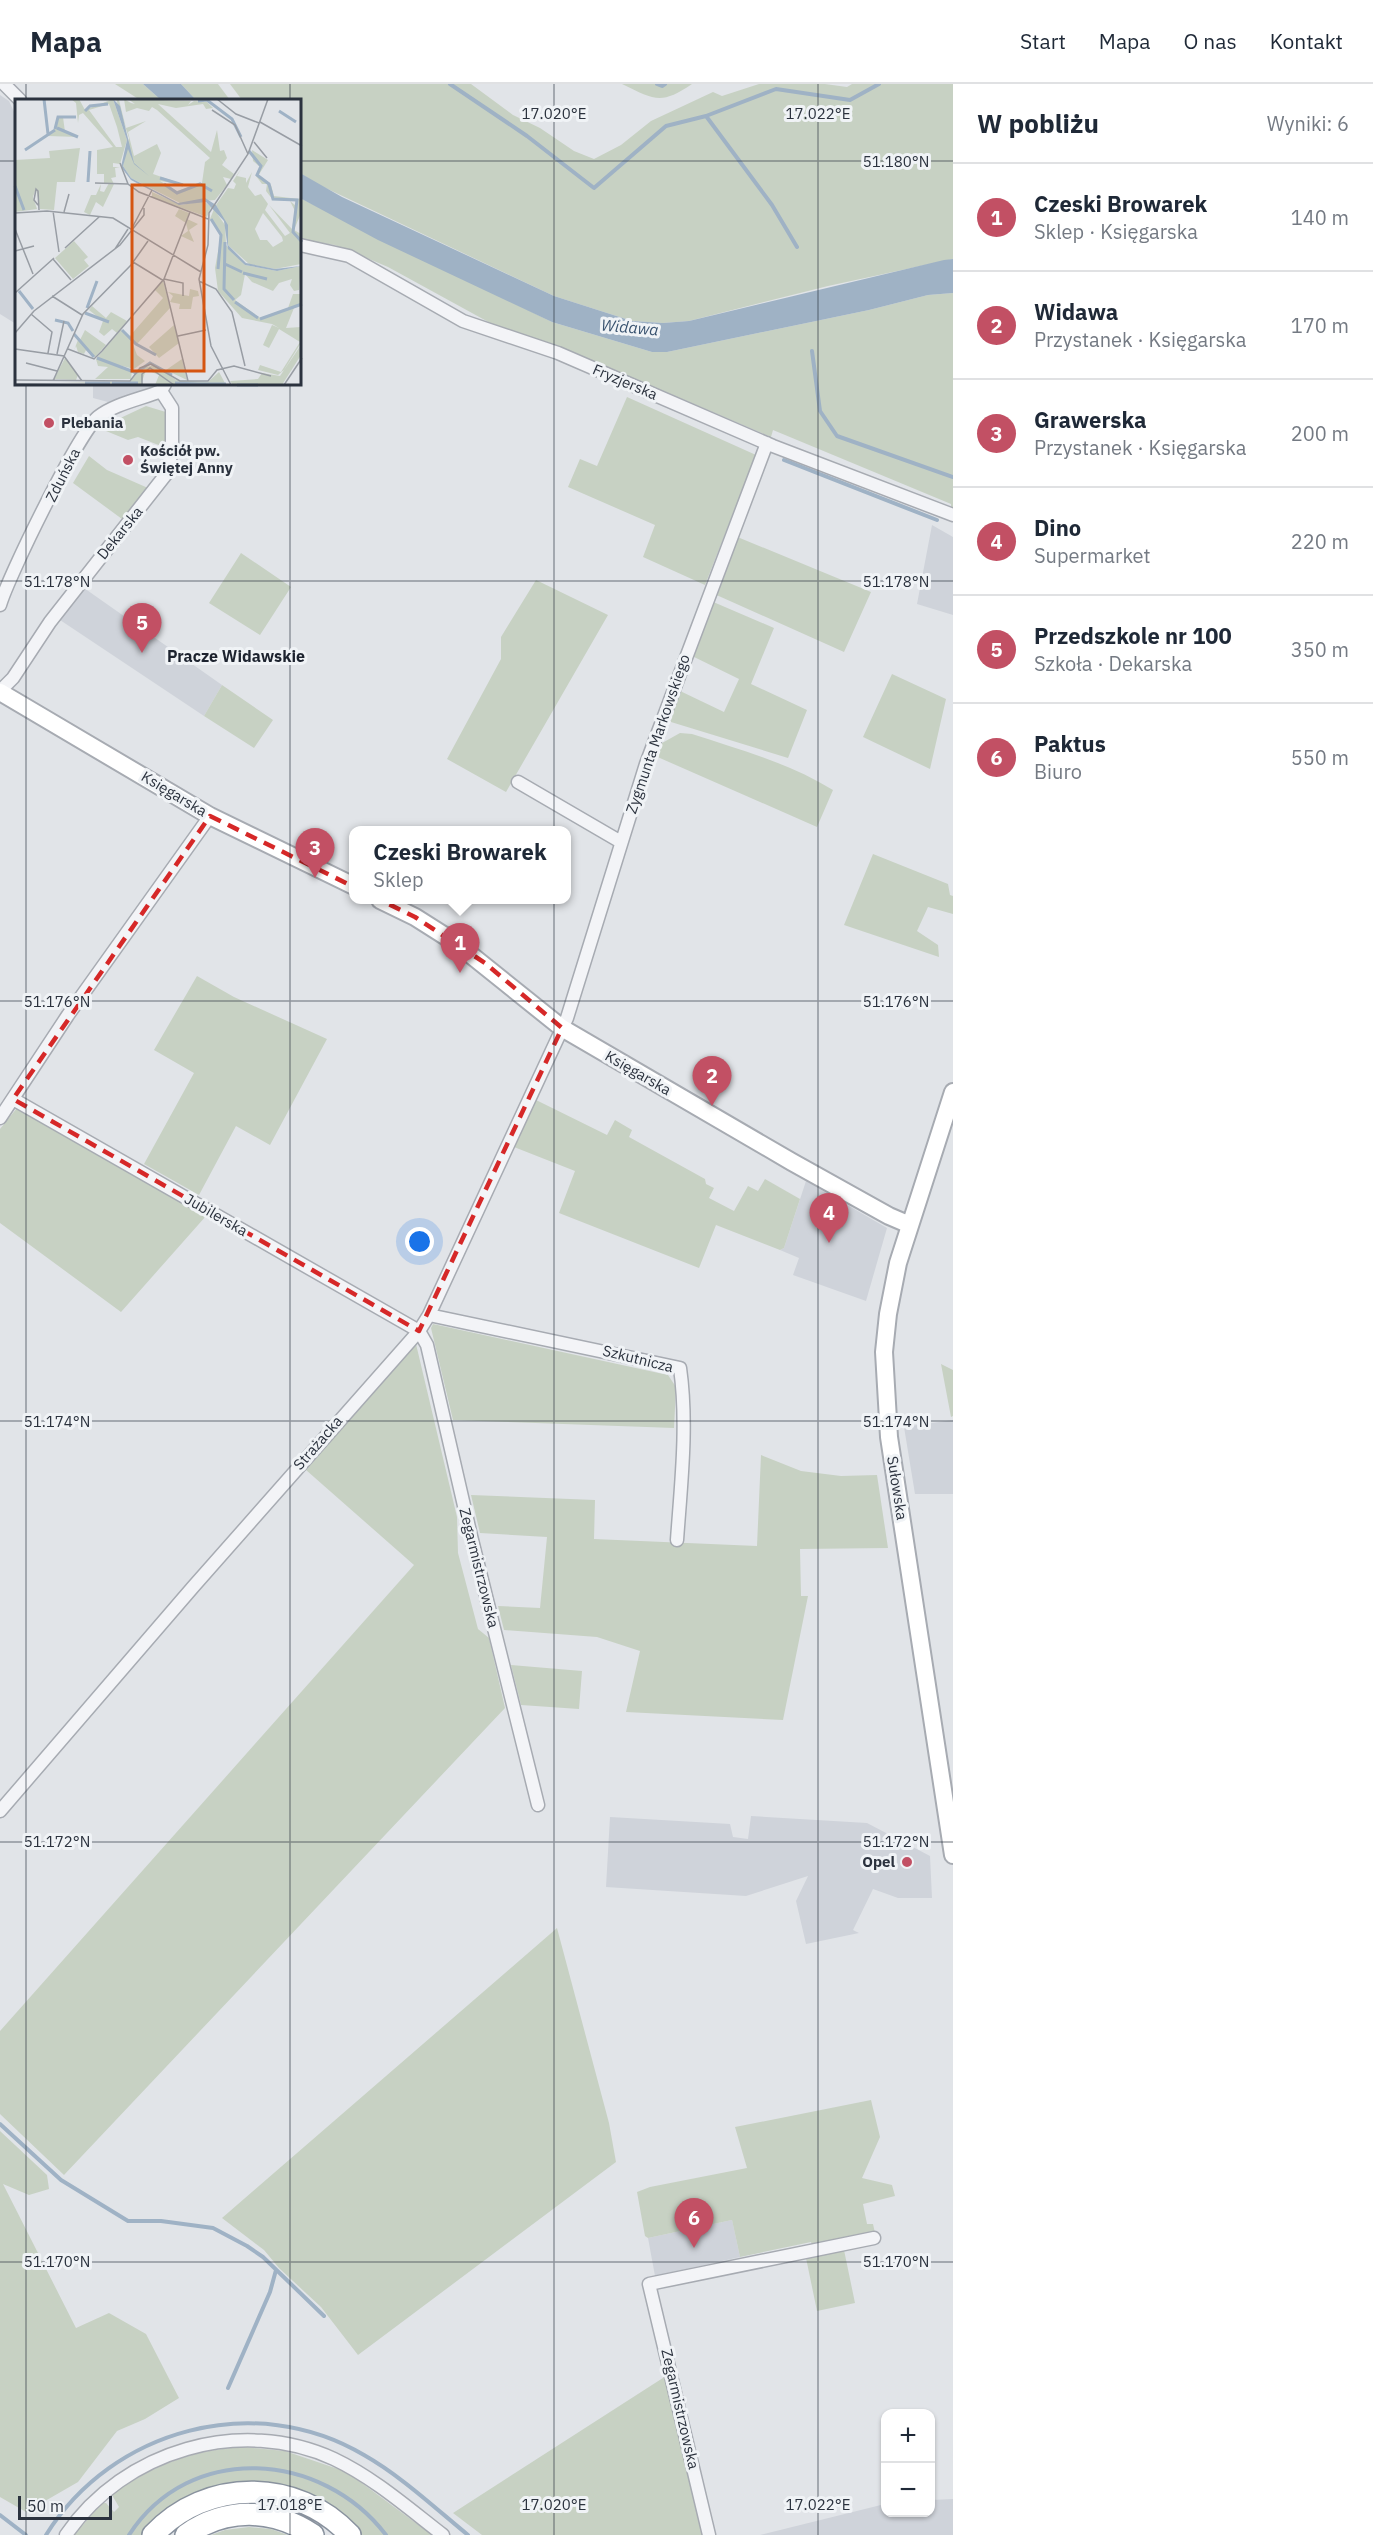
<!DOCTYPE html>
<html lang="pl">
<meta charset="utf-8">
<style>
:root{--surface:#fff;--page:#f2f2f3;--text:#1f2937;--muted:#747a83;--line:#e0e1e3;--accent:#c25064}
body{margin:0;font-family:"IBM Plex Sans",sans-serif;background:var(--page);color:var(--text)}
.controls{position:absolute;right:18px;bottom:18px;display:grid;overflow:hidden;border-radius:12px;box-shadow:0 2px 4px #0004}
.controls button{width:54px;height:54px;display:grid;place-items:center;padding:0;border:0;border-bottom:2px solid var(--line);background:var(--surface);color:var(--text);font:30px sans-serif}
.scale{position:absolute;left:18px;bottom:15px;width:94px;box-sizing:border-box;padding-left:6px;border:3px solid #2b323e;border-top:0;font-size:16px;line-height:21px;white-space:nowrap;color:#2b323e;-webkit-text-stroke:4px #f0f3f6;paint-order:stroke}
.you{position:absolute;left:420px;top:1158px;width:21px;height:21px;margin:-15px;border:4px solid #fff;border-radius:50%;background:#1a73e8;box-shadow:0 0 0 9px #1a73e833}
.badge{display:grid;place-items:center;width:39px;height:39px;border-radius:50%;background:var(--accent);color:#fff;font-size:20px;font-weight:700}
.pin{position:absolute;translate:-50% -50px;filter:drop-shadow(0 2px 3px #0008)}
.pin::after{content:'';position:absolute;top:32px;width:21px;height:18px;background:inherit;clip-path:polygon(0 0,100% 0,50% 100%)}
.popup{position:absolute;left:349px;top:742px;width:222px;height:78px;box-sizing:border-box;display:grid;place-content:center;border-radius:12px;background:var(--surface);filter:drop-shadow(0 2px 4px #0005);font-size:20px;white-space:nowrap;color:var(--muted)}
.popup b{font-size:22px;color:var(--text)}
.popup::after{content:'';position:absolute;left:50%;top:100%;margin-left:-12px;border:12px solid transparent;border-top-color:var(--surface)}
.list{margin:0;padding:0;list-style:none}
h2{display:flex;justify-content:space-between;align-items:center;height:78px;margin:0;padding:0 24px;font-size:26px}
h2 small{font-size:20px;font-weight:400;color:var(--muted)}
.list li{display:grid;grid-template-columns:39px 1fr auto;gap:18px;align-items:center;box-sizing:border-box;height:108px;padding:0 24px;border-top:2px solid var(--line)}
.list b{display:block;font-size:22px;white-space:nowrap}
.list p{margin:0;font-size:20px;white-space:nowrap;color:var(--muted)}
.list em{font-size:20px;font-style:normal;color:var(--muted)}
.map{position:relative;flex:none;width:953px;height:2451px;overflow:hidden}
header{display:flex;align-items:center;gap:36px;box-sizing:border-box;height:84px;padding:0 30px;background:var(--surface);border-bottom:2px solid var(--line)}
header strong{font-size:28px}
nav{display:flex;gap:33px;margin-inline-start:auto;font-size:21px}
main{display:flex}
aside{flex:1;background:var(--surface)}
.map>svg:first-child{display:block}
.built{fill:#cfd3da}
.green{fill:#c7d1c3}
.water{fill:#9fb2c5}
.lines{fill:none;stroke-linecap:round;stroke-linejoin:round}
.stream{stroke:#9fb2c5;stroke-width:4}
.street-casing{stroke:#a7abb2;stroke-width:15}
.secondary-casing{stroke:#a7abb2;stroke-width:20}
.highway-casing{stroke:#89929e;stroke-width:24}
.street{stroke:#f3f4f7;stroke-width:12}
.secondary{stroke:#fff;stroke-width:16}
.highway{stroke:#fff;stroke-width:21}
.marked{fill:none;stroke:#d62828;stroke-width:4.5;stroke-dasharray:12 8;stroke-linejoin:round}
.ticks{fill:none;stroke:#2b323e;stroke-width:1.5;stroke-opacity:0.45}
.poi-dot{fill:#c25064;stroke:#f0f3f6;stroke-width:2}
.labels{text-anchor:middle;stroke-width:6;stroke-linejoin:round;paint-order:stroke}
.street-label{font-size:15px;fill:#2b323e;stroke:#f0f3f6}
.poi-label{font-size:15px;font-weight:bold;fill:#2b323e;stroke:#f0f3f6;text-anchor:start}
.water-label{font-size:16px;font-style:italic;fill:#38526f;stroke:#f0f3f6}
.neighbourhood-label{font-size:16px;font-weight:bold;fill:#1d232f;stroke:#f0f3f6}
.inset-river{fill:none;stroke:#9fb2c5;stroke-width:3}
.inset-road{fill:none;stroke:#989da4;stroke-width:1.5}
.view{fill:#d55511;fill-opacity:0.15;stroke:#d55511;stroke-width:3}
.inset-edge{fill:none;stroke:#2b323e;stroke-width:3}
.ticks-label{font-size:15px;text-anchor:middle;fill:#2b323e;stroke:#f0f3f6;stroke-width:6;stroke-linejoin:round;paint-order:stroke}
</style>
<header>
<strong>Mapa</strong>
<nav><a>Start</a><a>Mapa</a><a>O nas</a><a>Kontakt</a></nav>
</header>
<main>
<div class="map">
<svg width="953" height="2451" viewBox="0 0 953 2451">
<rect width="100%" height="100%" fill="#e1e4e8"/>
<path class="built" d="M0,11L9,17L16,32V240L0,230Z
M93,300H153L151,304L108,318L93,314Z
M932,441L953,453V531L917,520Z
M84,504L222,601L204,632L60,536Z
M806,1097L887,1144L866,1217L793,1191L799,1174L780,1166L784,1164Z
M953,1336V1410H915L904,1343Z
M751,1732L867,1739L930,1772L932,1814H898L873,1805L853,1846L859,1849L806,1860L796,1817L808,1792L746,1812L606,1803L610,1733L730,1740L733,1753L748,1755Z
M732,2136L740,2173L655,2192L648,2154Z
M953,2415V2451H760L885,2420L886,2428H930L931,2416Z"/>
<path class="green" d="M115,0H143L161,16H140Z
M181,0H218L230,16H196Z
M230,0H471L513,31L540,44L574,67L594,75L621,61L651,37L713,8L722,12L759,0H825L847,3L852,0H953V175L828,202L689,237L663,239L632,237L554,212L315,99L300,89V16H242Z
M622,0H692C661,21 655,16 622,0Z
M300,114L552,238L652,268H667L869,226L928,211L953,209V427L951,426V420L773,346L771,353L607,283L503,246L388,183L355,169L335,161L300,156Z
M627,313L756,371L705,501L643,473L655,441L568,403L580,375L597,382Z
M146,322L169,329L167,369L163,368L161,362L138,353L128,356L106,347L114,337Z
M89,372L107,386L148,404L122,435L73,399Z
M735,452L871,508L844,568L712,509Z
M241,469L291,503L260,551L209,519Z
M536,496L608,531L506,708L447,675L501,575V553Z
M711,517L774,544L751,600L807,626L788,674L671,638L670,628L678,606L724,628L739,595L690,571Z
M892,590L946,615L930,685L863,653Z
M222,601L273,636L254,664L204,632Z
M680,649L692,650C741,666 789,679 833,706L817,743L653,671L655,663Z
M873,770L948,800L950,811L953,812V830L928,823L917,847L938,861L939,873L844,841Z
M197,892L234,913L327,955L270,1061L236,1042L199,1111L144,1080L194,989L154,966Z
M536,1016L607,1051L615,1036L632,1046L629,1053L705,1095L706,1100L714,1104L709,1114L734,1127L748,1102L758,1107L765,1095L800,1115L784,1164L780,1166L716,1141L699,1184L559,1129L575,1087L514,1063Z
M17,1024L206,1132L121,1228L0,1139V1045Z
M433,1240L668,1291L676,1303L674,1344L453,1336L431,1244Z
M416,1260L457,1433L458,1469L478,1545L489,1554L505,1624L64,2091L0,2030V1947L414,1481L306,1386Z
M941,1280L953,1286V1332L951,1333Z
M761,1371L801,1387L841,1392L877,1391L888,1464L800,1465L801,1512H808L783,1636L626,1628L640,1567L597,1553L504,1546L498,1522L540,1524L547,1453L480,1449L471,1411L595,1416L594,1455L757,1462Z
M511,1581L582,1587L579,1625L521,1621Z
M557,1844L609,2039L616,2078L358,2271L321,2223L279,2184L264,2166L222,2134Z
M871,2016L880,2053L862,2094L892,2101L895,2112L863,2120L867,2140H873L875,2149L813,2163L811,2158L740,2173L732,2136L648,2154L645,2152L637,2108L650,2103L747,2084L735,2043Z
M0,2047L47,2091L49,2105L29,2111L3,2100L76,2244L109,2229L146,2250L179,2314L145,2335L117,2347L78,2398L26,2428L0,2413Z
M844,2166L855,2219L817,2227L806,2174Z
M666,2292L703,2451H482L453,2429Z
M243,2363L285,2367L347,2388L432,2451H359L266,2401L144,2451H74L102,2419H106L114,2428L119,2423L112,2411C152,2381 193,2366 243,2363Z
M249,2443L271,2445L288,2451H211L225,2446Z"/>
<path class="water" d="M143,0H181L196,16H161Z
M300,89L342,113L554,212L632,237L663,239L689,237L944,176L953,175V209L928,211L869,226L667,268H652L552,238L378,156L300,114Z"/>
<g class="lines">
<path class="stream" d="M450,0L527,52L594,104L666,42L706,32L776,5L850,16L879,0
M657,0L662,2L665,0
M706,32L772,121L797,163
M812,267L820,327L837,352L953,393
M784,376L937,436
M0,2040L61,2096L128,2137H161L213,2144L247,2162L263,2173L324,2232
M228,2304L270,2208L276,2186
M0,2431L26,2451
M46,2451C112,2345 255,2306 364,2371C401,2392 435,2424 468,2451
M129,2451C190,2357 322,2367 386,2451"/>
<g class="street-casing">
<path id="street" d="M4,0L20,16
M300,161L349,172L463,237L558,269L773,362L953,431
M0,521C8,493 79,348 98,333C114,320 141,315 161,307L165,300
M0,607L13,594L50,538L167,389L172,367V324L161,307
M518,698L621,758
M13,1015L419,1247L427,1261L471,1452L538,1721
M0,1034L68,931L210,732
M429,1231L680,1284C688,1340 681,1400 677,1456
M0,1727L193,1503L419,1247L429,1231L567,934L646,680L767,359
M66,2451C124,2366 241,2332 334,2375C374,2394 408,2424 443,2451
M709,2451L649,2200L874,2154"/>
</g>
<g class="secondary-casing">
<path id="secondary" d="M0,608L210,732L354,802
M380,816L415,833L456,859L562,944L792,1078L889,1132L910,1141
M953,1008L898,1179L888,1230L884,1268L889,1353L953,1771"/>
</g>
<g class="highway-casing">
<path id="highway" d="M153,2451C206,2394 297,2394 350,2451
M186,2451C226,2423 273,2424 313,2451"/>
</g>
<use href="#street" class="street"/>
<use href="#secondary" class="secondary"/>
<use href="#highway" class="highway"/>
</g>
<path class="marked" d="M210,732L415,833L485,879L562,944L419,1247L13,1015Z"/>
<path class="ticks" d="M26,0V16M290,0V16M554,0V2451M818,0V2451M0,77H16M300,77H953M26,300V2451M290,300V2451M0,497H953M0,917H953M0,1337H953M0,1758H953M0,2178H953"/>
<g class="poi-dot">
<circle cx="49" cy="339" r="6"/>
<circle cx="128" cy="376" r="6"/>
<circle cx="907" cy="1778" r="6"/>
</g>
<g class="labels">
<g class="street-label">
<text transform="translate(625 298) rotate(23)" y="5">Fryzjerska</text>
<text transform="translate(63 391) rotate(-63)" y="5">Zduńska</text>
<text transform="translate(120 449) rotate(-51)" y="5">Dekarska</text>
<text transform="translate(658 650) rotate(-71)" y="5">Zygmunta Markowskiego</text>
<text transform="translate(174 710) rotate(31)" y="5">Księgarska</text>
<text transform="translate(638 989) rotate(30)" y="5">Księgarska</text>
<text transform="translate(216 1131) rotate(30)" y="5">Jubilerska</text>
<text transform="translate(638 1275) rotate(14)" y="5">Szkutnicza</text>
<text transform="translate(318 1359) rotate(-49)" y="5">Strażacka</text>
<text transform="translate(897 1404) rotate(81)" y="5">Sułowska</text>
<text transform="translate(479 1484) rotate(76)" y="5">Zegarmistrzowska</text>
<text transform="translate(680 2325) rotate(77)" y="5">Zegarmistrzowska</text>
</g>
<g class="poi-label">
<text x="61" y="344">Plebania</text>
<text x="140" y="372">Kościół pw.<tspan x="140" dy="17">Świętej Anny</tspan></text>
<text x="895" y="1783" text-anchor="end">Opel</text>
</g>
<g class="water-label">
<text transform="translate(630 243) rotate(5)" y="6">Widawa</text>
</g>
<g class="neighbourhood-label">
<text x="236" y="578">Pracze Widawskie</text>
</g>
</g>
<g transform="translate(15 15)">
<rect width="286" height="286" fill="#e1e4e8"/>
<path d="M28,0L33,34L39,31L42,18H48L50,33L63,38L33,37ZM56,0H64L70,11L98,0L112,41L105,65L98,64V68H105L100,69L101,78L96,79L99,85L88,108L81,103L75,116L69,113L76,96H81L86,85L85,92L89,93L94,84H89V75H82V51L98,48L68,14L64,16L63,24L61,4ZM94,5L102,28L107,48H101L74,11ZM101,0L104,1L111,29L131,22L113,33L119,57L142,45L146,54L138,75L170,86L145,82L162,92L187,84L190,63L195,59L142,11L137,8L134,12L122,9L111,13L109,0L116,4L120,5L113,0L176,2L173,6L179,2L192,3L198,9L191,10L188,5L161,9L143,5L196,53L202,31L205,52L209,51L212,59L207,66L219,75L216,80L208,78L212,86L200,101L165,104L116,79L108,67L114,39ZM65,49L60,83H42L39,111L25,110L21,89L18,98L22,110L0,113V61L35,59L34,52ZM237,51L253,61L243,77L256,86L259,97L284,100L286,97V114L279,131L286,135V165L260,170L234,165L213,146V130L201,106L213,89L219,90L221,85L218,82L226,70L222,77L231,79V84L237,73L233,88L240,97L246,95L253,105L250,111L270,137L275,134L254,106L277,130L280,112L275,102L281,107L283,104L278,101H258L251,92L252,85H247L241,77L245,68L238,62ZM248,114L267,138L268,142L258,148L252,141H245L240,130ZM137,93L166,106L189,102L196,108L192,118L137,98ZM164,110L174,114L172,120L183,125L174,131L179,143L166,137L173,132L171,124L160,117ZM199,110L210,126L211,146L230,166L262,172L286,167L284,191L279,192L275,186L277,180L264,184L258,192L237,183L230,175L226,196L220,201L245,219L273,209L278,195H286V206L279,209L271,229L286,228V244L269,271L263,276L243,271L245,266L266,273L285,243L264,230L254,249L248,246L257,226L264,229L257,225L227,219L203,192L200,169L206,136L195,120ZM59,142L73,158L69,161L74,167L58,180L40,159ZM148,182L155,209L122,245L116,240L122,256L130,262L119,270L92,263L117,271L116,280H80L93,268L83,267L81,260L106,231L114,238L148,199L140,191ZM175,190L183,192L184,197L178,198L176,210H164L165,205L155,203L158,197L153,193L174,197ZM77,207L91,219L96,213L112,222L102,234L97,230L89,237L84,233L88,222L74,211ZM159,226L164,244L144,259L134,248ZM70,231L91,246L80,258L71,251L69,255L63,253L61,247L59,251L63,241L68,246L65,241ZM286,246V256L267,286H218L215,282L243,280L247,274L265,277ZM50,259L63,276L61,281L39,280ZM167,260L172,281L151,271ZM139,266L161,281L193,283L204,273L211,286H140L144,276L131,271L126,285L45,283H115L125,270Z" fill="#c7d1c3" fill-rule="evenodd"/>
<path d="M98,0L105,7L119,64L134,77L119,65L113,50L108,67L116,79L163,104L190,99L201,106L213,126V146L231,164L260,170L286,167L262,172L230,166L213,150L209,122L191,103L164,106L116,81L106,68L112,41Z" fill="#9fb2c5"/>
<path class="inset-river" d="M29,0L33,35M183,2L192,1L217,20L226,38M70,12L75,7L93,5M264,12L281,23M42,29L63,38M40,30L43,18H61M10,51L40,31M234,52L246,67L242,76L254,85L258,100L282,101L278,133L287,143M145,79L168,86M73,83L75,52M149,85L162,94L185,85L197,92M0,87L9,111M196,120L206,136L203,170M210,143L209,190L219,201M210,165L227,173M228,174L252,180M4,192L18,210M220,203L243,219M72,209L82,182M70,214L94,223M245,220L287,205M40,221L53,224L58,232M107,231L121,245L141,256M59,235L79,258M82,259L119,273M119,275L135,264L157,276M70,284H95M97,284H123M160,284L183,285M183,285H211M222,286H243"/>
<path class="inset-road" d="M202,0L221,15L244,24M197,11L220,26L233,55M245,23L287,47M239,43L252,59M105,64L113,85L124,93L193,120M80,84L113,85M23,106L19,101L21,90L23,92L24,111M38,112L44,153M49,113L54,95M0,114L32,112L98,119L186,173M0,130L18,175M116,131L137,91M50,149L84,118M100,150L113,130M0,152L19,147M38,160L56,181M118,163L149,182L173,282M149,180L168,184V197M184,182L201,190L217,213L230,267M0,194L39,159M37,197L67,216M16,215L37,233L33,254M0,234L19,212L105,146L129,116V109M163,237L191,231M0,250L49,257L67,282M53,250L79,260L87,252L149,180L175,113M42,255L49,222M11,264L42,272M0,281L115,282L125,269L136,265L165,282H193L202,271L219,267L256,277M38,282L68,215L116,166L133,142M0,285L69,286M127,286V275L135,269L159,286M216,286L196,247L184,180L193,146L194,114L233,55L253,0M269,286L287,259"/>
<path class="view" d="M117,86H189V272H117Z"/>
<rect width="286" height="286" class="inset-edge"/>
</g>
<g class="ticks-label">
<text x="554" y="35">17.020°E</text>
<text x="818" y="35">17.022°E</text>
<text x="896" y="83">51.180°N</text>
<text x="57" y="503">51.178°N</text>
<text x="896" y="503">51.178°N</text>
<text x="57" y="923">51.176°N</text>
<text x="896" y="923">51.176°N</text>
<text x="57" y="1343">51.174°N</text>
<text x="896" y="1343">51.174°N</text>
<text x="57" y="1763">51.172°N</text>
<text x="896" y="1763">51.172°N</text>
<text x="57" y="2183">51.170°N</text>
<text x="896" y="2183">51.170°N</text>
<text x="290" y="2426">17.018°E</text>
<text x="554" y="2426">17.020°E</text>
<text x="818" y="2426">17.022°E</text>
</g>
</svg>
<div class="controls">
<button>+</button>
<button>−</button>
</div>
<div class="scale">50 m</div>
<div class="you"></div>
<div class="pin badge" style="left:460px;top:889px">1</div>
<div class="popup"><b>Czeski Browarek</b>Sklep</div>
<div class="pin badge" style="left:712px;top:1022px">2</div>
<div class="pin badge" style="left:315px;top:794px">3</div>
<div class="pin badge" style="left:829px;top:1159px">4</div>
<div class="pin badge" style="left:142px;top:569px">5</div>
<div class="pin badge" style="left:694px;top:2164px">6</div>
</div>
<aside>
<h2>W pobliżu<small>Wyniki: 6</small></h2>
<ul class="list">
<li><span class="badge">1</span><div><b>Czeski Browarek</b><p>Sklep · Księgarska</p></div><em>140 m</em></li>
<li><span class="badge">2</span><div><b>Widawa</b><p>Przystanek · Księgarska</p></div><em>170 m</em></li>
<li><span class="badge">3</span><div><b>Grawerska</b><p>Przystanek · Księgarska</p></div><em>200 m</em></li>
<li><span class="badge">4</span><div><b>Dino</b><p>Supermarket</p></div><em>220 m</em></li>
<li><span class="badge">5</span><div><b>Przedszkole nr 100</b><p>Szkoła · Dekarska</p></div><em>350 m</em></li>
<li><span class="badge">6</span><div><b>Paktus</b><p>Biuro</p></div><em>550 m</em></li>
</ul>
</aside>
</main>
